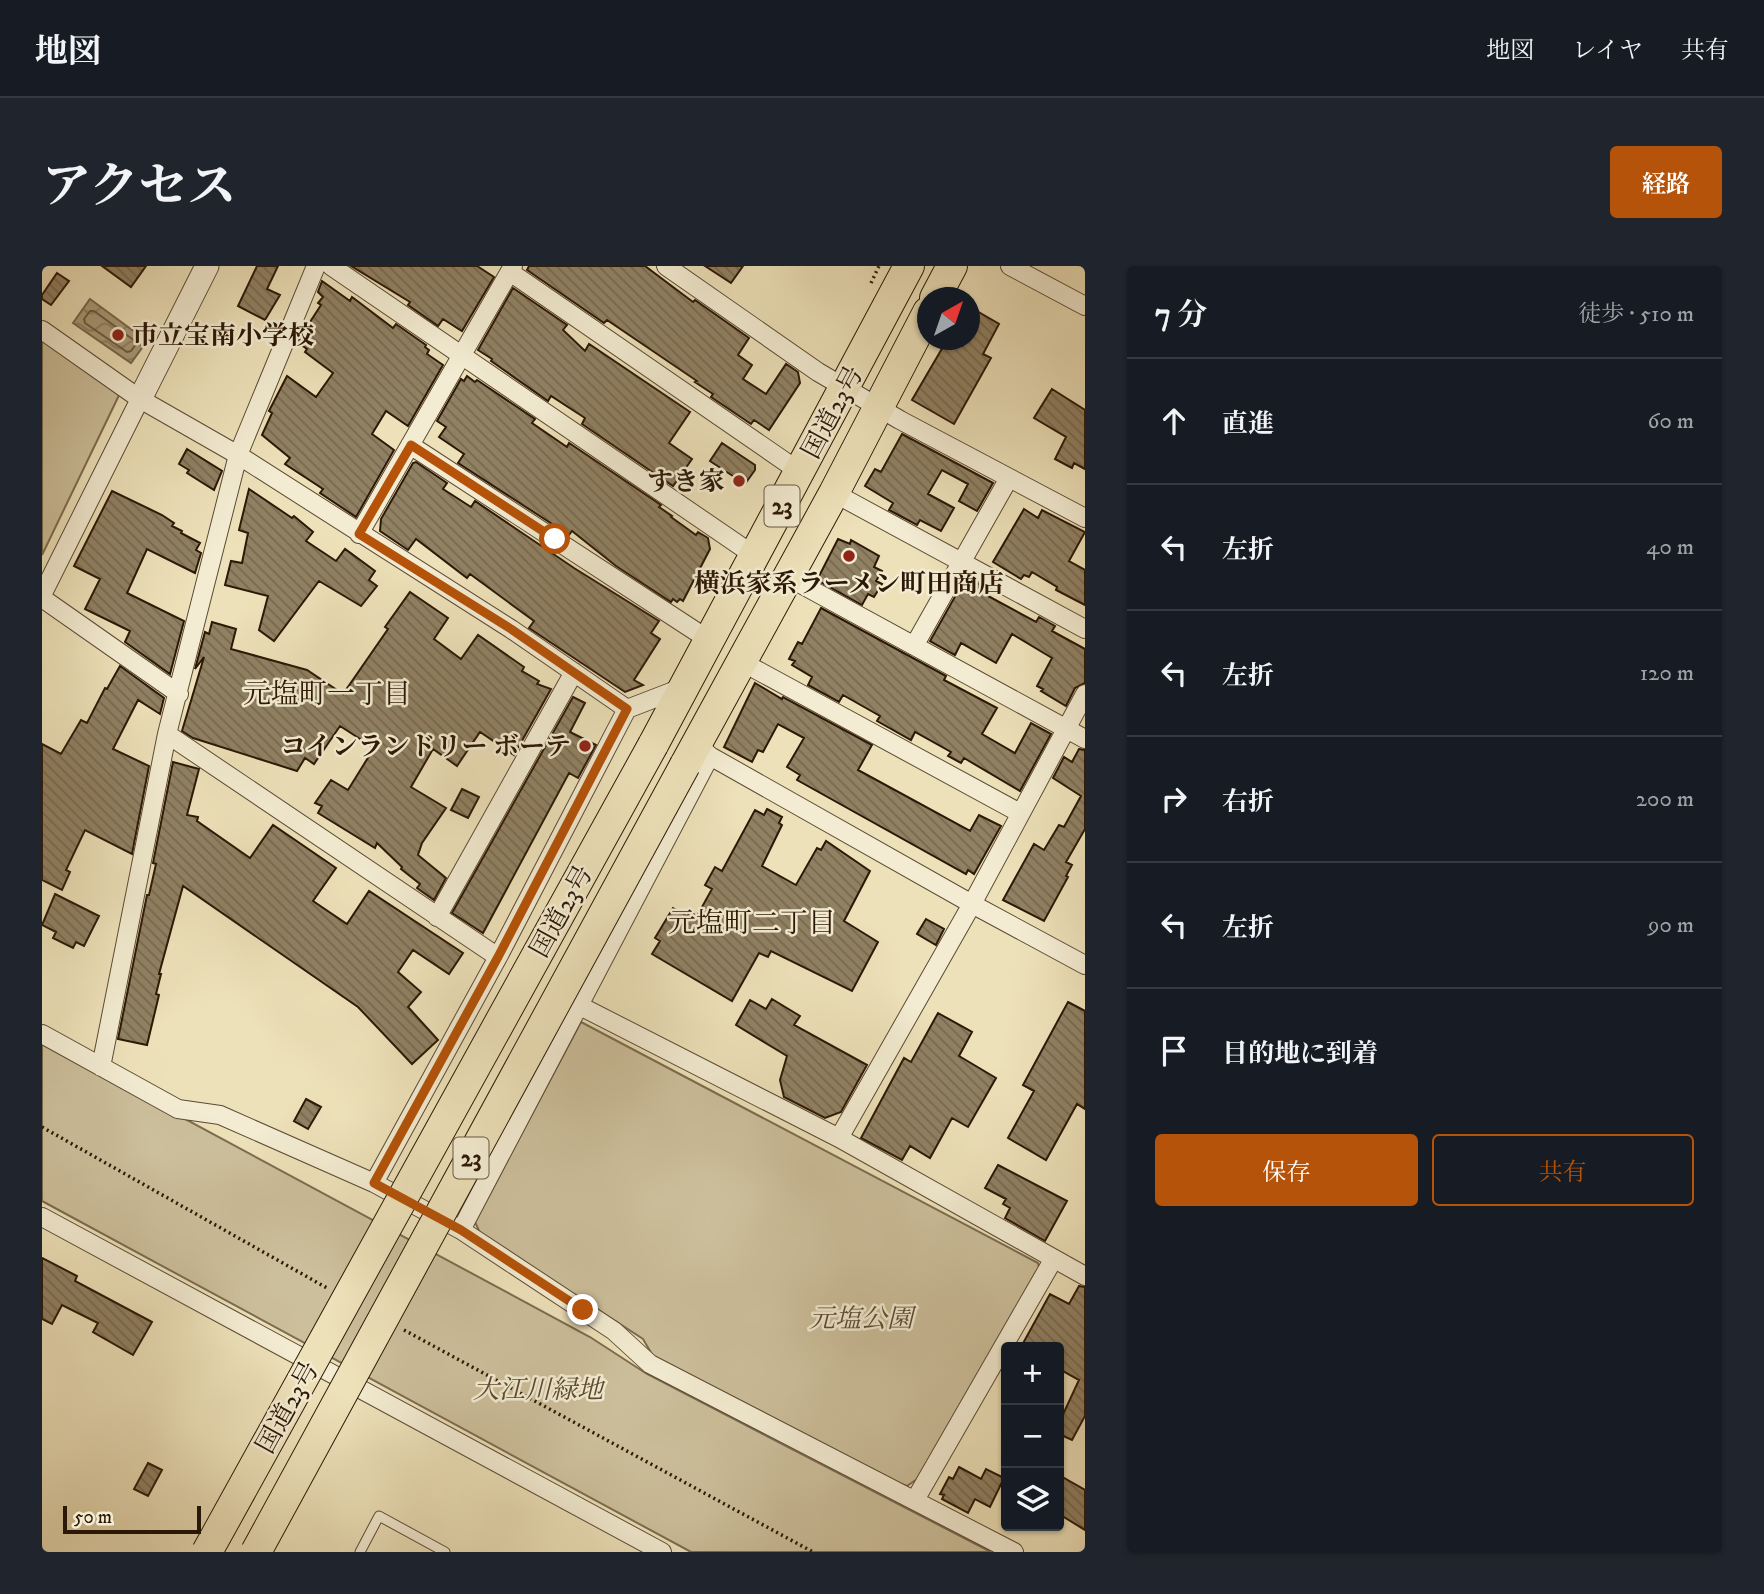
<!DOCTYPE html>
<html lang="ja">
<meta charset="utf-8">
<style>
:root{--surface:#171b24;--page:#20242c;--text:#f1f3f6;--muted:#9ea1a6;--line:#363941;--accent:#b45309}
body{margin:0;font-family:"IM FELL DW Pica","Noto Serif JP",serif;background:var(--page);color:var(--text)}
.controls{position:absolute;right:21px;bottom:21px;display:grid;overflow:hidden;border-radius:7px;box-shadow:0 2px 5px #0004}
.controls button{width:63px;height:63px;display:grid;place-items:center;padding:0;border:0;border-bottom:2px solid var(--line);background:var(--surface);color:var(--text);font:35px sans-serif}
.compass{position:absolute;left:875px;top:21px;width:63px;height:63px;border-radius:50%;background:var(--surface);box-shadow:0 2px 5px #0004;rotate:40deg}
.scale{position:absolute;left:21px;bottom:18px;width:138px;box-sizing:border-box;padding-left:7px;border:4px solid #2c1806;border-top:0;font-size:19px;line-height:24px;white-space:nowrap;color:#2c1806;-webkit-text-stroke:5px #f3ecd2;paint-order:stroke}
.stop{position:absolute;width:21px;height:21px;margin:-16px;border:5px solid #b45309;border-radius:50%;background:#fff}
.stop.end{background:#b45309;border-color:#fff;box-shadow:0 2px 7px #0008}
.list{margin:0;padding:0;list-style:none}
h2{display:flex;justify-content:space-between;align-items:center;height:91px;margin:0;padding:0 28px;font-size:30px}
h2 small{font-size:23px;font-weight:400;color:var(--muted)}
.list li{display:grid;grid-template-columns:46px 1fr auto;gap:21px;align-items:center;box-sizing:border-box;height:126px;padding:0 28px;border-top:2px solid var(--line)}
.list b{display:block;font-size:26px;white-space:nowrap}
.list em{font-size:23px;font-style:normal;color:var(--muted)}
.actions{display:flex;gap:14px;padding:21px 28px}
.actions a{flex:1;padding:16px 0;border:2px solid var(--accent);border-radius:7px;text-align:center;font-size:24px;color:var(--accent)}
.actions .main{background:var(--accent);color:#fff}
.icon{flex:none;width:38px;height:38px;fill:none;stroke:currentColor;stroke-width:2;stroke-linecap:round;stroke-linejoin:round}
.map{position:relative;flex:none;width:1043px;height:1286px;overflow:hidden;border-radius:7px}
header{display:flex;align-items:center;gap:42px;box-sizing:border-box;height:98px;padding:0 35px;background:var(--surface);border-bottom:2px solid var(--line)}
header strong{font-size:33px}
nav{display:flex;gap:38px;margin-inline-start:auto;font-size:24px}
.intro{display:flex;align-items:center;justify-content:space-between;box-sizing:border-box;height:168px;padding:0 42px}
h1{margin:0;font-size:49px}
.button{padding:18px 32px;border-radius:7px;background:var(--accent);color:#fff;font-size:24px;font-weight:700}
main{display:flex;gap:42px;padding:0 42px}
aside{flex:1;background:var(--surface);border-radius:7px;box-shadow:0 2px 5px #0004}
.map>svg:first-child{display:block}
.park{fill:#ccbf9b;stroke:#7c6c50;stroke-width:2}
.water{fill:url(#water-waves);stroke:#78684d;stroke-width:2}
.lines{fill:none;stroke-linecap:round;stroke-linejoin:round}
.shore{stroke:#6c5a41;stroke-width:2}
.building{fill:url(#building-back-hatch);stroke:#2c1806;stroke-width:2}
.service-casing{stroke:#5c4a33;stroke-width:11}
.minor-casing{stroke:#5c4a33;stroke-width:20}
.tertiary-casing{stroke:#5c4a33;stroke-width:25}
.trunk-casing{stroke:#2c1806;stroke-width:32}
.path{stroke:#2c1806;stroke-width:3.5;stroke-dasharray:2 3.5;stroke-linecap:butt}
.service{stroke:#f3ecd2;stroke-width:9}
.minor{stroke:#f3ecd2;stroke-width:18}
.tertiary{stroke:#f3ecd2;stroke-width:23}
.trunk{stroke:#ede1b9;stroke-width:30}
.trunk-bridge-casing{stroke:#2c1806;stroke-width:32;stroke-linecap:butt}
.trunk-bridge{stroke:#ede1b9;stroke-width:30}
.route{stroke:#b45309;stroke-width:9}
.poi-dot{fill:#8f2418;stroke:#f3ecd2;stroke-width:2.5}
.labels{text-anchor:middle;stroke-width:5;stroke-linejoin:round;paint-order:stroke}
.shield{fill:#f3ecd2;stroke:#685843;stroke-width:2}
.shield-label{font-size:24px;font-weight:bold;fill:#2c1806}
.poi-label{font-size:26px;font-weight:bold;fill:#2c1806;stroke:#f3ecd2;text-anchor:end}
.street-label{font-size:26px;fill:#2c1806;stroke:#f3ecd2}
.park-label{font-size:26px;font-style:italic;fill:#5c4a33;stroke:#f3ecd2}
.neighbourhood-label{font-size:28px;fill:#2c1806;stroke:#f3ecd2}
</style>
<header>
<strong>地図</strong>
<nav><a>地図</a><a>レイヤ</a><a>共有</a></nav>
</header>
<div class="intro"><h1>アクセス</h1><a class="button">経路</a></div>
<main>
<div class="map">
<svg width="1043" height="1286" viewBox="0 0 1043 1286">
<defs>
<pattern id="water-waves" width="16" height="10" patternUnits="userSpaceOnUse" patternTransform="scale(1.75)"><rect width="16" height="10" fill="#ab9d7c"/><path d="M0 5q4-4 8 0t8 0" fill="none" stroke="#8b7f64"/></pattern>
<pattern id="building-back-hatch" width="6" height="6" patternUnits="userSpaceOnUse" patternTransform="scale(1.75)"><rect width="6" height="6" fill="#908163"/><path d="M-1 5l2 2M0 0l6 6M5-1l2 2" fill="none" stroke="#766950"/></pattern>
</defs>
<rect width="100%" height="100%" fill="#ede1b9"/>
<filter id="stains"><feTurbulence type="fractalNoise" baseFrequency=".00286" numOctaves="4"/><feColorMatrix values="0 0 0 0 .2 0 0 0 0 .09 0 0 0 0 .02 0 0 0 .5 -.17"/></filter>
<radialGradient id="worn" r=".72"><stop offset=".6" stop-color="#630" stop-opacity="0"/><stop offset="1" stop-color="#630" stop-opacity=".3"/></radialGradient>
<path class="park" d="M0,69L80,123L0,289Z
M539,756L996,997L998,1006L881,1209L865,1220L837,1210L611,1090L601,1073L438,967L433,956Z
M0,776L548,1071L605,1108L949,1286H649L0,935Z"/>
<path class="water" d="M48,33L105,75L89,97L31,57Z"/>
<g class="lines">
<path class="shore" d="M48,45H52L93,75L94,78L89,85L85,86L43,57L42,53Z"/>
</g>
<path class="building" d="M60,0H104L89,21Z
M215,0H236L225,23L238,29L223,54L196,40Z
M309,0H435L452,11L420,65L401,53L396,60L366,39L368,36Z
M487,0H603L651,36L653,34L707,72L696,89L710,99L701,113L724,128L744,98L756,106L758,117L727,164L712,154L709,158L669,131L671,128L653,116L655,115L565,54L562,57L485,4Z
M663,0H701L689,17Z
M15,7L27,15L9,39L0,33V29Z
M280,15L308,35L310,31L351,62L354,58L384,79L383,81L387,84L385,88L401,99L366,160L344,145L330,168L352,184L314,251L278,227L281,223L243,198L248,192L220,169L230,147L227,145L245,110L274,131L291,107L263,86L265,83L255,76L279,39L276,37L281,31L276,26Z
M471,22L525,59L521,64L543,85L547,78L648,146L627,177L650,193L631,220L540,158L543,152L509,130L506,135L449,95L450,93L436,84Z
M928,41L957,58L941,88L949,92L912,158L870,134L905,74H928Z
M425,110L433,116L435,114L493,153L490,157L525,181L527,177L619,239L617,241L630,250L629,251L654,269L656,266L666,272L668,283L641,335L638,333L635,336L631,333L629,336L574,300L530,265L527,269L416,197L422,188L397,171L404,161L395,155L419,113L422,115Z
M1010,123L1043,144V203L1032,197L1030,202L1013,193L1024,171L992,152Z
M860,168L951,217L935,245L917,235L926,218L900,204L886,228L912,242L899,265L878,254L875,259L847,244L851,237L823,220L833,203L839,206Z
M680,177L713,199V204L703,218L668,195Z
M145,183L180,205L172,224L145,207L147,204L137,198Z
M374,196L405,217L401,223L429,241L433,235L532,302L617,355L609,367L618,373L592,414L601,419L583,426L487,362L492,355L428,308L425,312L374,273L366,284L338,265L339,253L371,197Z
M207,223L250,252L252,250L271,266L264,275L294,295L303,283L333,305L327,314L335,320L319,340L277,315L232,375L217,364L226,330L183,319L189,295L200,297L206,267L197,264Z
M70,225L120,249L132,257L130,260L140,265L139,267L158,277L154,284L159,287L153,307L105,283L85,327L142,355L128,408L83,376L88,365L43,343L58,313L32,300Z
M982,243L996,252L1000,244L1043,266L1027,295L1043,304V339L1014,324L1015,321L990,306L987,311L982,309L979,313L951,296Z
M796,273L808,278L809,274L837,290L832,301L840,305L834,315L840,318L832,331L826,328L820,339L775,314Z
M924,311L938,319L935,324L994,356L997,351L1013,360L1010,365L1043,383V417L1033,422L1024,440L999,425L1001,423L995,420L1010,392L970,368L954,397L919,377L913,389L888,375Z
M368,326L406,352L392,373L419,393L436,369L482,401L480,405L497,415L495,418L509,423L472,489L438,466L415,500L391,483L369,521L404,542L380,577L376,589L404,612L392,634L375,622L378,618L359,603L360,601L335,577L333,582L276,547L280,540L273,537L289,514L306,524L332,482L298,460L272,498L263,492L255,505L151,472L140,465L162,391L153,403L163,366L167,368L170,356L194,363L189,383L265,404L301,428L346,363L343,361Z
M779,342L904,410L902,414L955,442L940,468L973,487L989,457L1009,468L978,525L922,492L919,497L906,490L909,486L873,466L869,474L835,455L838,450L801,429L797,436L766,419L770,411L750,399L753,395L747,393L756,376L760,378Z
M78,400L122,432L118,448L96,434L71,483L107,500L90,588L43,564L24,604L28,606L20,624L0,614V478L19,488L39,454L45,457L63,422L65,423Z
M713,417L740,433L741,431L830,479L816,504L928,565L937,549L959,560L932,608L926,604L924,608L755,514L758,509L745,501L762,472L736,458L721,486L716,484L710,496L682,481Z
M531,431L543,437L528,466L554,479L536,512L527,507L441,667L410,647Z
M1037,483L1043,484V563L1024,596L1030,599L1024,610L1026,611L1002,655L961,634L992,578L1002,584L1017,559L1022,561L1039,530L1011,512L1022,491L1030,496Z
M131,496L157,503L145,549L156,551L155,555L208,592L231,559L294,602L271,635L305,658L327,625L421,687L407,708L371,684L356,706L379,726L366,741L396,774L370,798L316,741L141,620L117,708H119L114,728L117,729L105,779L76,773L105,629H107L114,598L111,597Z
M420,523L437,531L426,552L409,544Z
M725,543L740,551L737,557L740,559L720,600L754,619L775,582L779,584L784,575L828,605L802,655L836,676L810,725L729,685L726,691L717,687L690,735L610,688L618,675L613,672L631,642L645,650L648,646L655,650L670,623L663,619L673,601L680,605L713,544L722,549Z
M13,628L57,650L42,680L34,676L31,682L11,672L14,666L0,659Z
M884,653L902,663L894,679L875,668Z
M730,733L758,750L752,759L825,799L799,846L783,852L742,831L738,814L745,790L694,759L708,734L724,743Z
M1026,736L1043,745V843L1035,838L1004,894L966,872L992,825L981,819Z
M896,747L930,766L917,790L954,812L926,861L910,852L888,892L868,880L860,894L819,872L862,792L869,796Z
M264,833L279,841L266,863L252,855Z
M956,899L1025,935L1003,975L963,952L968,942L961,938L964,933L943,922Z
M0,992L35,1010L33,1015L110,1056L91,1089L51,1066L56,1057L20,1039L10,1058L0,1053Z
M1037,1020L1043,1021V1150L1030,1174L1017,1168V1157L1037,1114L1017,1103V1081H979L1008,1028L1027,1038Z
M106,1197L120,1204L106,1230L92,1223Z
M917,1201L939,1213L944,1203L962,1212L948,1241L933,1233L926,1247L900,1233L902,1229L898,1228L907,1211L911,1213Z
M1017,1209L1043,1224V1264L1017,1248Z"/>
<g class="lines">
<g class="service-casing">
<path id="service" d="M318,1286L337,1250L403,1286"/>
</g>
<g class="minor-casing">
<path id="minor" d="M289,0L713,290
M624,0L776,106L858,154L1043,252
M968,0L1043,40
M468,6L758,206
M0,64L98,133L196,189L469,363L585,443
M368,179L667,374
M792,227L1043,363
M317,268L471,0
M746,311L1043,473
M0,329L98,133
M0,332L137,428
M872,380L967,212
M700,396L978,547
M125,468L456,691
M659,482L668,490L930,638L1043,699
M395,651L532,406
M538,740L797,872L1043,1010
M0,768L136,843L178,849L332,917L419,964L572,1065L608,1098L972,1286
M59,801L125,468L196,189L274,0
M797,872L930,638L1043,428
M332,917L456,691L585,443L642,421
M0,951L620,1286
M419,964L668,490
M873,1234L1011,994"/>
</g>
<g class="tertiary-casing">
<path id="tertiary" d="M98,133L165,0"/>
</g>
<g class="trunk-casing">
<path id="trunk" d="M893,32L910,0
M611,479L867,0
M643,499L792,227L886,46"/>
</g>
<path class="path" d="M829,17L837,0
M0,861L285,1022
M362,1064L771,1286"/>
<use href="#service" class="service"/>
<use href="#minor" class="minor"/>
<use href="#tertiary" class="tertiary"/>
<use href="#trunk" class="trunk"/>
<g class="trunk-bridge-casing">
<path id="trunk-bridge" d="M165,1286L611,479
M214,1286L643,499"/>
</g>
<use href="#trunk-bridge" class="trunk-bridge"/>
</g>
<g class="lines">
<path class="route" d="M513,273L369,179L317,268L469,363L585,443L456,691L332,917L419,964L541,1044"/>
</g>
<g class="poi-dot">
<circle cx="76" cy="69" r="7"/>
<circle cx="697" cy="215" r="7"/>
<circle cx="807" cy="290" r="7"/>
<circle cx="543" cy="480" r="7"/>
</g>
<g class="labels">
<g class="shield">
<rect x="722.5" y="219.5" width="35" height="41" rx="5"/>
<rect x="411.5" y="871.5" width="35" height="41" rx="5"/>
</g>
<g class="shield-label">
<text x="740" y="248">23</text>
<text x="429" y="900">23</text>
</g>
<g class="poi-label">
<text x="90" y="78" text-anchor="start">市立宝南小学校</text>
<text x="683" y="224">すき家</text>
<text x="807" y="326" text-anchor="middle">横浜家系ラーメン町田商店</text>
<text x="529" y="489">コインランドリー ボーテ</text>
</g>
<g class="street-label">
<text transform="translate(790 146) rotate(-62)" y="9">国道23号</text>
<text transform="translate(519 645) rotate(-61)" y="9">国道23号</text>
<text transform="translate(245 1141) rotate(-61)" y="9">国道23号</text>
</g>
<g class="park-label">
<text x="819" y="1061">元塩公園</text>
<text x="496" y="1132">大江川緑地</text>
</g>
<g class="neighbourhood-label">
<text x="285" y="437">元塩町一丁目</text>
<text x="710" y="666">元塩町二丁目</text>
</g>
</g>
<rect width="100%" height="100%" filter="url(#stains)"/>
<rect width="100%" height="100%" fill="url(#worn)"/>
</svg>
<div class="controls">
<button>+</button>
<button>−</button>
<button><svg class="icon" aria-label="layers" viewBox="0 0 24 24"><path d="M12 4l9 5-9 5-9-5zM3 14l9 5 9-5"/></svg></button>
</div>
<svg class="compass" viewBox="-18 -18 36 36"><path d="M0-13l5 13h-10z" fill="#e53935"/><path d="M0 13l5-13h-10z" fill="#9ea1a6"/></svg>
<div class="scale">50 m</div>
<div class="stop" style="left:513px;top:273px"></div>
<div class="stop end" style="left:541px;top:1044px"></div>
</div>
<aside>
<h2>7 分<small>徒歩 · 510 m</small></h2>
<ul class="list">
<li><svg class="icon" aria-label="ahead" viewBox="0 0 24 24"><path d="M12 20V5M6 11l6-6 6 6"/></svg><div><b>直進</b></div><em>60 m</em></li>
<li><svg class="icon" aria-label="left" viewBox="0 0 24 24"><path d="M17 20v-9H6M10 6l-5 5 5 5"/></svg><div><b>左折</b></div><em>40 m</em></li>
<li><svg class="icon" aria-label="left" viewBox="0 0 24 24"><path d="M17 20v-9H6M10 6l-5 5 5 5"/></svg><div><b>左折</b></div><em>120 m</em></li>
<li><svg class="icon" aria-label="right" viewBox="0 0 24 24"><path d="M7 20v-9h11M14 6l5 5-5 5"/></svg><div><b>右折</b></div><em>200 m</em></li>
<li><svg class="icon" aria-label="left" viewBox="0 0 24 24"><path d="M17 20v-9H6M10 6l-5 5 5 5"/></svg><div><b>左折</b></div><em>90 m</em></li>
<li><svg class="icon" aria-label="arrive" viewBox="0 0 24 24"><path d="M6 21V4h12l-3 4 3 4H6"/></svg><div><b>目的地に到着</b></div></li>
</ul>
<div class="actions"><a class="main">保存</a><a>共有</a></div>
</aside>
</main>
